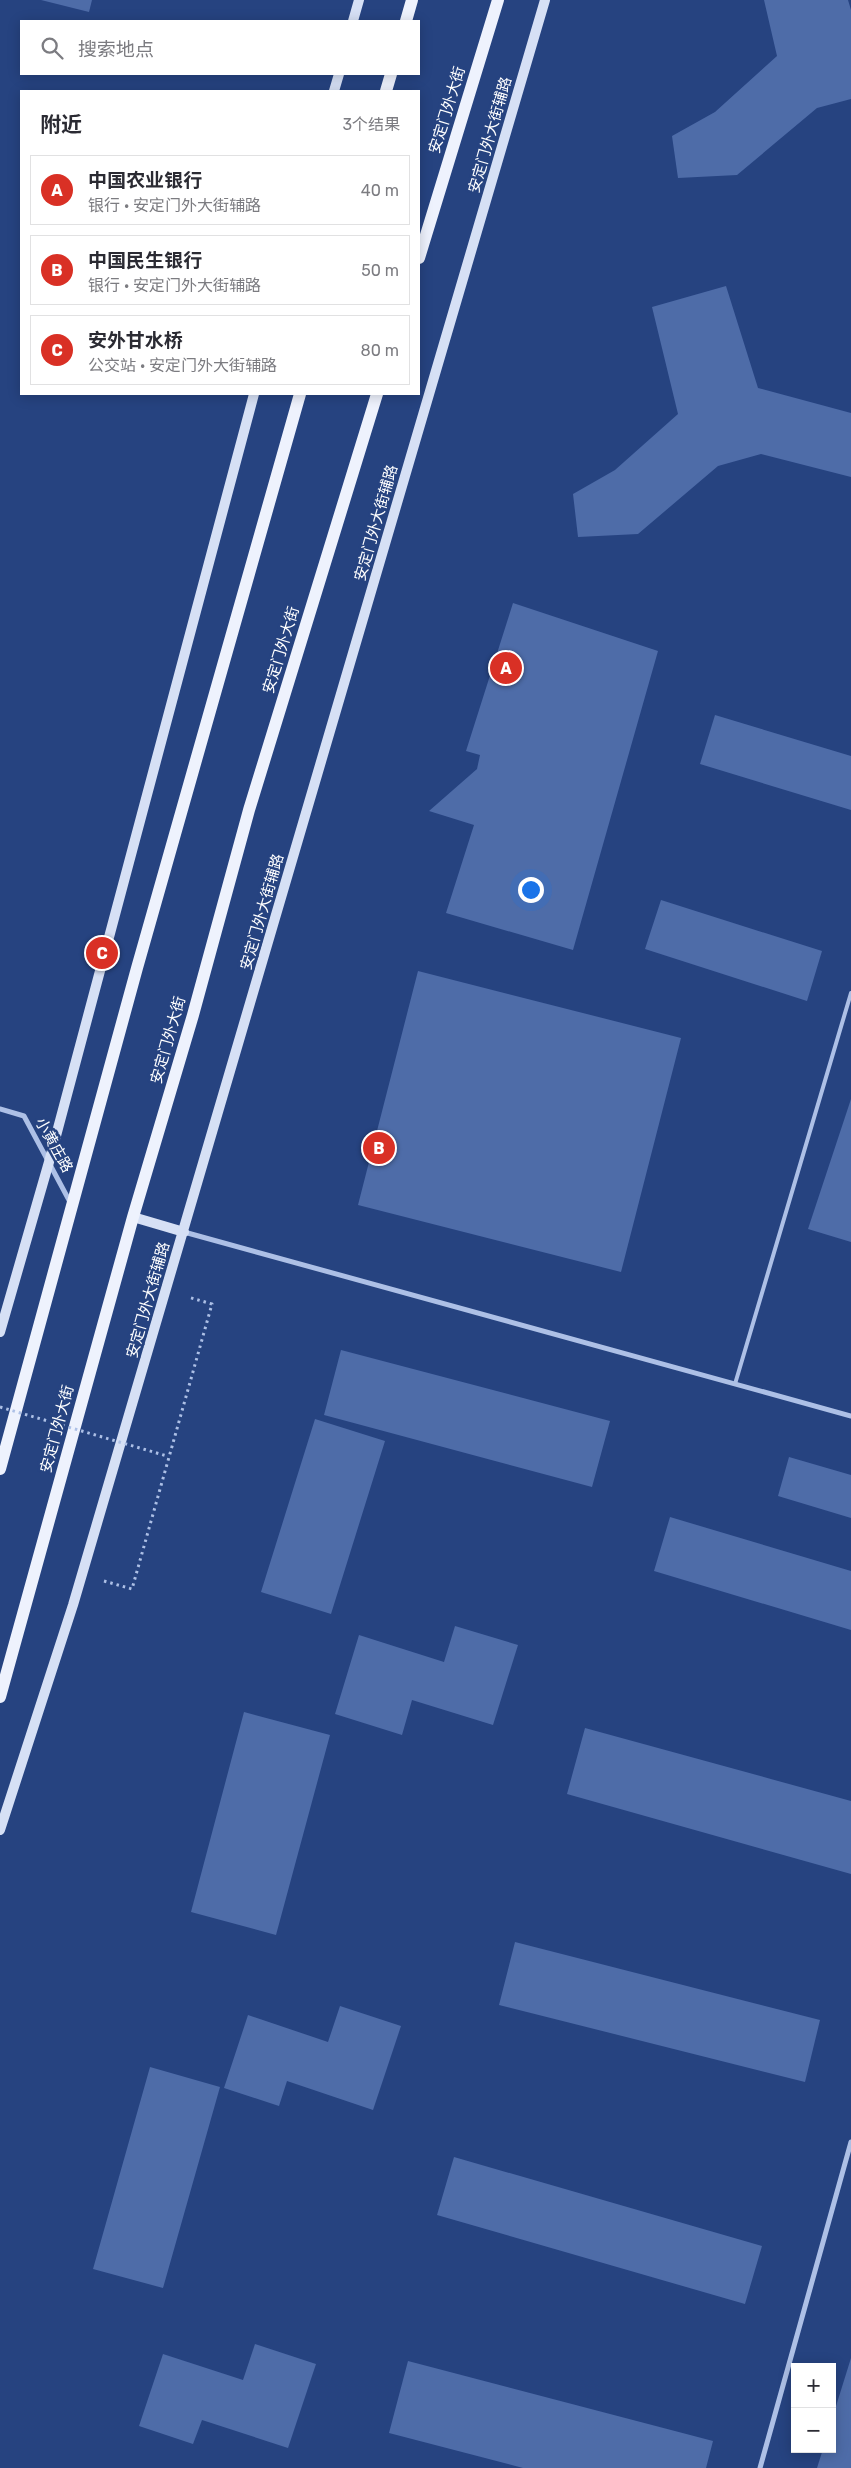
<!DOCTYPE html>
<html lang="zh">
<meta charset="utf-8">
<style>
:root{--surface:#fff;--page:#f2f2f3;--text:#2b2b33;--muted:#7c7c81;--line:#e1e1e2;--accent:#d93025}
body{margin:0;font-family:Rubik,"Noto Sans SC",sans-serif;background:var(--page);color:var(--text)}
.controls{position:absolute;right:15px;bottom:15px;display:grid;overflow:hidden;border-radius:0px;box-shadow:0 2px 12px #0003}
.controls button{width:45px;height:45px;display:grid;place-items:center;padding:0;border:0;border-bottom:1px solid var(--line);background:var(--surface);color:var(--text);font:25px sans-serif}
.you{position:absolute;left:530px;top:889px;width:18px;height:18px;margin:-12px;border:4px solid #fff;border-radius:50%;background:#1a73e8;box-shadow:0 0 0 8px #1a73e833}
.badge{display:grid;place-items:center;width:32px;height:32px;border-radius:50%;background:var(--accent);color:#fff;font-size:16px;font-weight:700}
.pin{position:absolute;translate:-50% -50%;border:2px solid #fff;box-shadow:0 1px 5px #0006}
.list{margin:0;padding:0;list-style:none}
h2{display:flex;justify-content:space-between;align-items:center;height:65px;margin:0;padding:0 20px;font-size:21px}
h2 small{font-size:16px;font-weight:400;color:var(--muted)}
.list li{display:grid;grid-template-columns:32px 1fr auto;gap:15px;align-items:center;box-sizing:border-box;height:70px;margin:0 10px 10px;padding:0 10px;border:1px solid var(--line);border-radius:0px}
.list b{display:block;font-size:19px;white-space:nowrap}
.list p{margin:0;font-size:16px;white-space:nowrap;color:var(--muted)}
.list em{font-size:16px;font-style:normal;color:var(--muted)}
.icon{flex:none;width:28px;height:28px;fill:none;stroke:currentColor;stroke-width:2;stroke-linecap:round;stroke-linejoin:round}
.map{position:relative;flex:none;width:851px;height:2468px;overflow:hidden}
.search{position:absolute;background:var(--surface);box-shadow:0 2px 12px #0003;left:20px;top:20px;width:400px;height:55px;display:flex;align-items:center;gap:12px;box-sizing:border-box;padding:0 18px;border-radius:0px;color:var(--muted);font-size:19px}
.panel{position:absolute;background:var(--surface);box-shadow:0 2px 12px #0003;left:20px;top:90px;width:400px;height:305px;border-radius:0px}
.map>svg:first-child{display:block}
.building{fill:#4e6ca8}
.lines{fill:none;stroke-linecap:round;stroke-linejoin:round}
.path{stroke:#adc0e6;stroke-width:3;stroke-dasharray:2.5 4;stroke-linecap:butt}
.lane{stroke:#adc0e6;stroke-width:4}
.street{stroke:#adc0e6;stroke-width:5}
.secondary{stroke:#d6e0f5;stroke-width:10}
.primary{stroke:#eef2fd;stroke-width:12}
.path-bridge{stroke:#adc0e6;stroke-width:3;stroke-dasharray:2.5 4;stroke-linecap:butt}
.labels{text-anchor:middle;stroke-width:5;stroke-linejoin:round;paint-order:stroke}
.street-label{font-size:15px;fill:#fff;stroke:#264380}
</style>
<div class="map">
<svg width="851" height="2468" viewBox="0 0 851 2468">
<rect width="100%" height="100%" fill="#264380"/>
<path class="building" d="M41,0H92L89,12Z
M764,0H848L851,10V99L817,108L737,175L678,178L672,136L715,112L777,56Z
M726,286L758,388L851,413V477L761,454L718,466L638,534L578,537L573,494L615,470L678,414L652,307Z
M513,603L658,651L573,950L446,913L474,825L429,811L477,769L480,755L466,751Z
M715,715L851,756V810L700,764Z
M661,900L822,951L807,1001L645,949Z
M418,971L681,1038L621,1272L358,1205Z
M851,1099V1242L808,1229Z
M341,1350L610,1421L592,1487L324,1415Z
M315,1419L385,1441L331,1614L261,1592Z
M789,1457L851,1475V1518L778,1496Z
M670,1517L851,1571V1630L654,1571Z
M455,1626L518,1645L493,1725L412,1700L402,1735L335,1714L359,1635L444,1662Z
M244,1712L330,1735L276,1935L191,1912Z
M585,1728L851,1801V1874L567,1794Z
M515,1942L820,2020L805,2082L499,2005Z
M340,2006L401,2026L373,2110L287,2081L279,2106L224,2088L248,2015L328,2042Z
M150,2067L220,2087L163,2288L93,2269Z
M454,2157L762,2246L745,2304L437,2215Z
M255,2344L316,2364L288,2448L202,2420L193,2444L139,2426L163,2354L243,2380Z
M851,2358V2468H817L823,2449H832V2419Z
M408,2361L713,2441L706,2468H523L389,2433Z"/>
<g class="lines">
<path class="path" d="M104,1581L132,1589L212,1304L188,1297"/>
<path class="lane" d="M735,1384L851,993"/>
<path class="street" d="M0,1109L24,1116L70,1202
M184,1232L851,1416
M760,2468L851,2142"/>
<path class="secondary" d="M353,21L359,0
M334,91L339,74
M133,1217L184,1232
M0,1332L49,1162L254,394
M0,1830L73,1605L545,0"/>
<path class="primary" d="M406,21L412,0
M386,91L391,74
M419,258L498,0
M0,1469L137,968L300,394
M0,1697L133,1217L193,1015L249,810L377,394"/>
<path class="path-bridge" d="M0,1407L167,1456"/>
</g>
<g class="labels">
<g class="street-label">
<text transform="translate(447 110) rotate(-73)" y="5">安定门外大街</text>
<text transform="translate(490 135) rotate(-74)" y="5">安定门外大街辅路</text>
<text transform="translate(376 523) rotate(-74)" y="5">安定门外大街辅路</text>
<text transform="translate(281 650) rotate(-73)" y="5">安定门外大街</text>
<text transform="translate(262 912) rotate(-74)" y="5">安定门外大街辅路</text>
<text transform="translate(168 1040) rotate(-74)" y="5">安定门外大街</text>
<text transform="translate(54 1145) rotate(61)" y="5">小黄庄路</text>
<text transform="translate(148 1300) rotate(-74)" y="5">安定门外大街辅路</text>
<text transform="translate(57 1429) rotate(-75)" y="5">安定门外大街</text>
</g>
</g>
</svg>
<div class="controls">
<button>+</button>
<button>−</button>
</div>
<div class="you"></div>
<div class="pin badge" style="left:506px;top:668px">A</div>
<div class="pin badge" style="left:379px;top:1148px">B</div>
<div class="pin badge" style="left:102px;top:953px">C</div>
<div class="search"><svg class="icon" aria-label="search" viewBox="0 0 24 24"><circle cx="10" cy="10" r="6"/><path d="M15 15l6 6"/></svg>搜索地点</div>
<section class="panel">
<h2>附近<small>3个结果</small></h2>
<ul class="list">
<li><span class="badge">A</span><div><b>中国农业银行</b><p>银行 · 安定门外大街辅路</p></div><em>40 m</em></li>
<li><span class="badge">B</span><div><b>中国民生银行</b><p>银行 · 安定门外大街辅路</p></div><em>50 m</em></li>
<li><span class="badge">C</span><div><b>安外甘水桥</b><p>公交站 · 安定门外大街辅路</p></div><em>80 m</em></li>
</ul>
</section>
</div>
